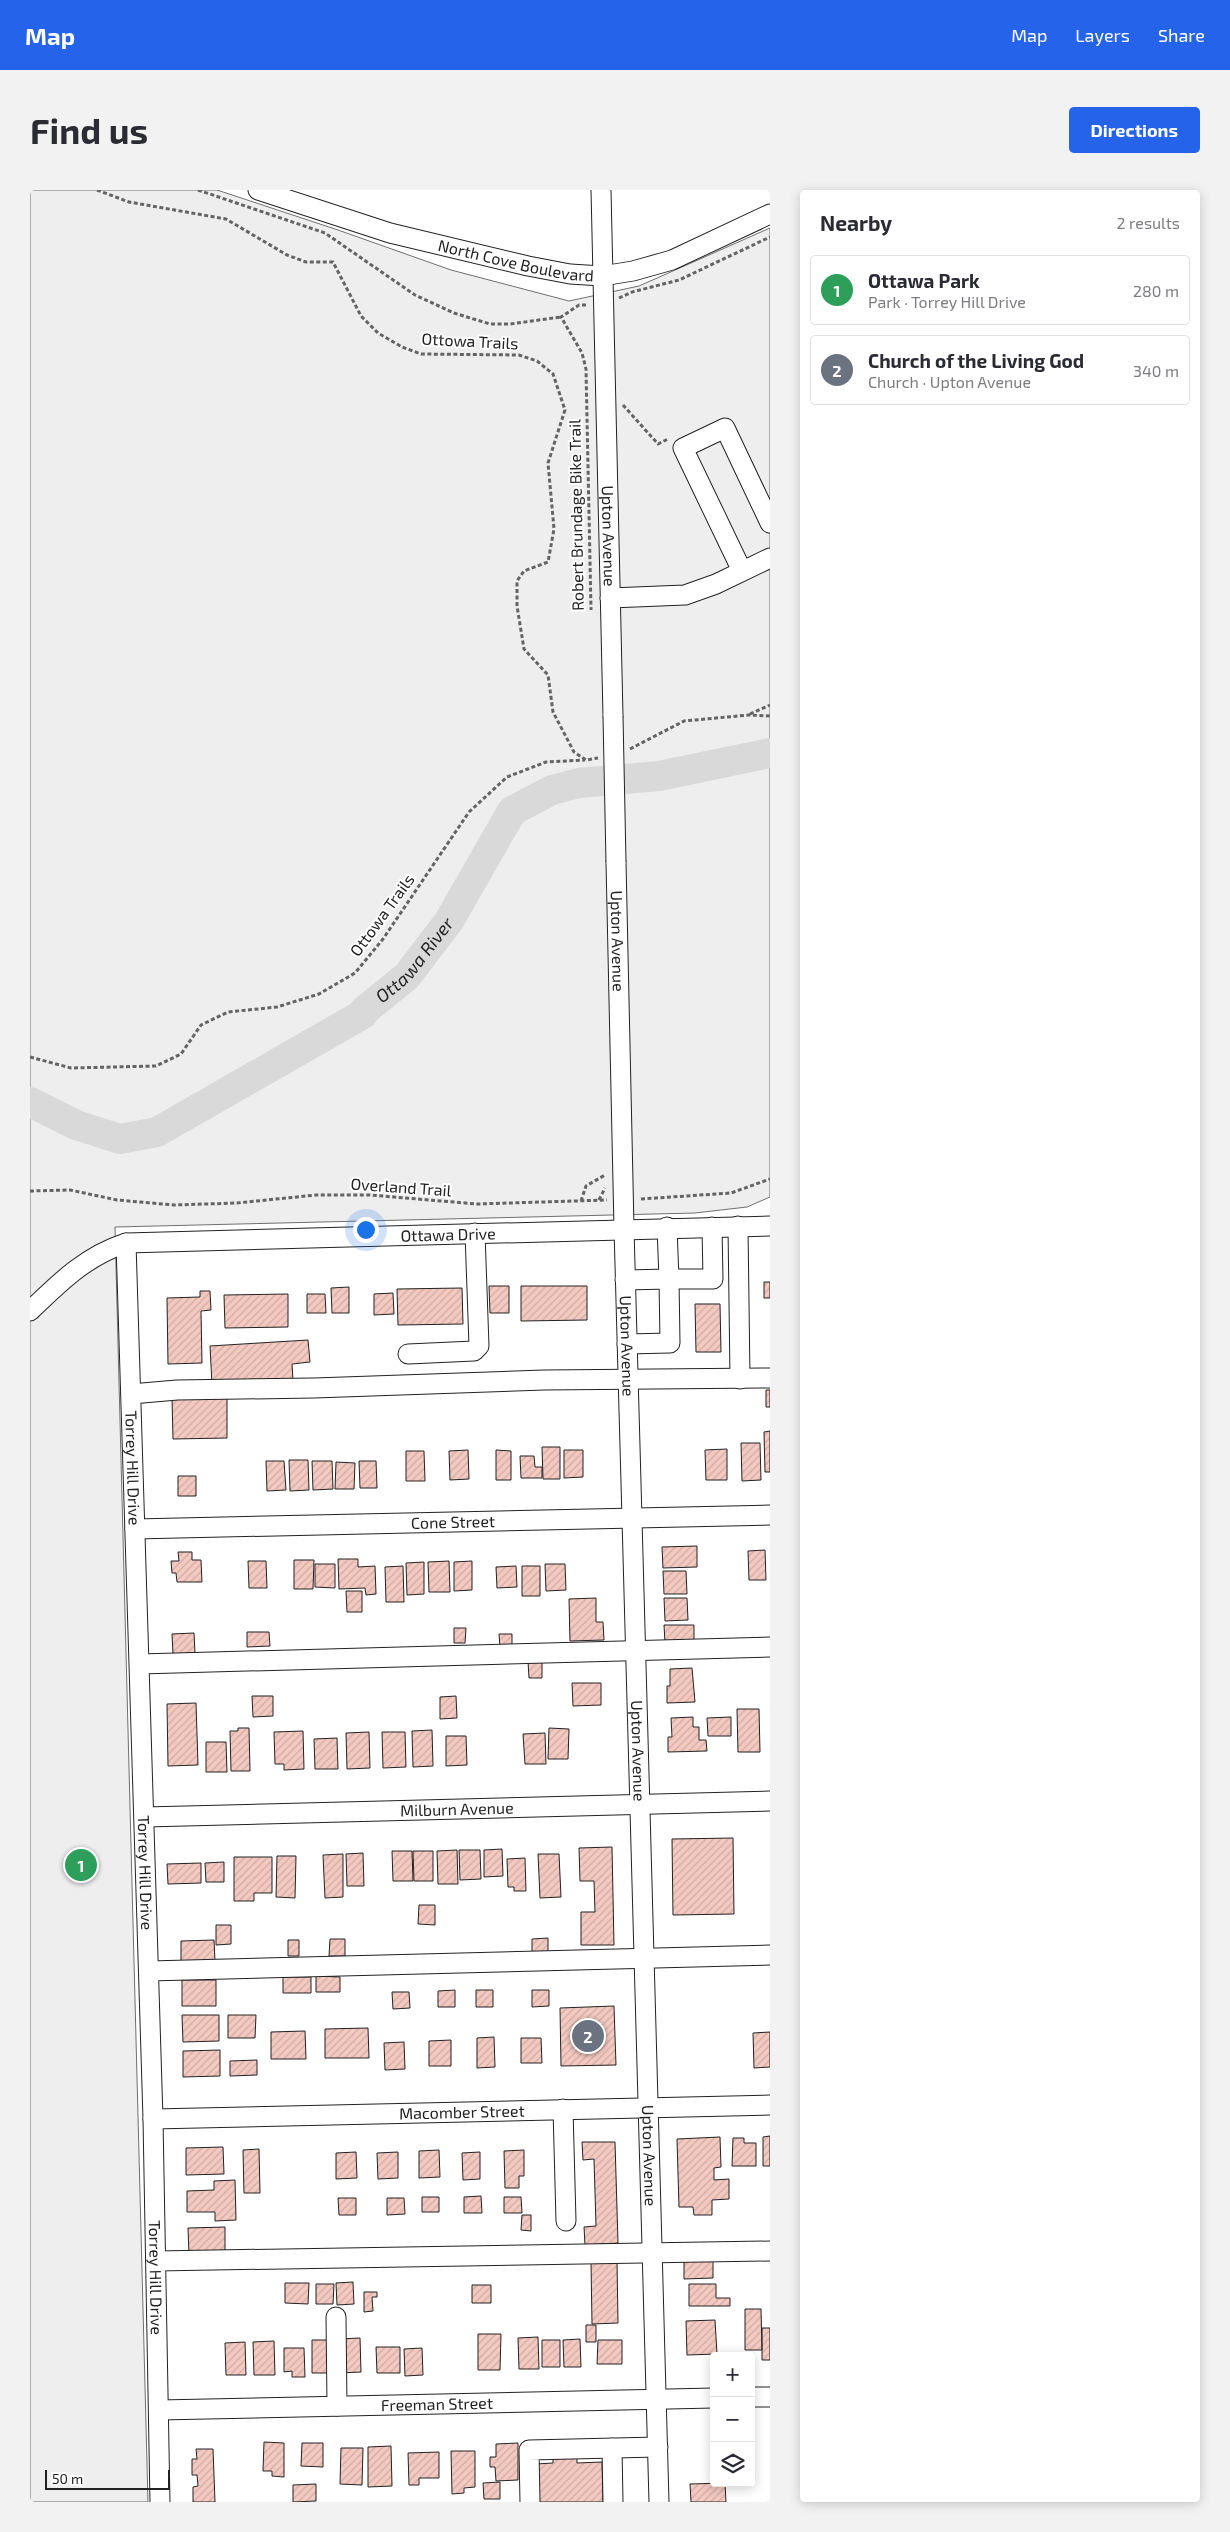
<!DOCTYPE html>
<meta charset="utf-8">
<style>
:root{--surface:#fff;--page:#f2f2f3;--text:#2b2b33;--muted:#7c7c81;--line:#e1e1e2;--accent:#2563eb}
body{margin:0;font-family:"Exo 2",sans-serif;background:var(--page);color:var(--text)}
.controls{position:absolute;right:15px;bottom:15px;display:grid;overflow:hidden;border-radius:5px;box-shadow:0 2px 12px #0003}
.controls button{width:45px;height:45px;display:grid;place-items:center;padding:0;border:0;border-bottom:1px solid var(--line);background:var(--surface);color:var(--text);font:25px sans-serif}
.scale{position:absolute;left:15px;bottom:12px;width:125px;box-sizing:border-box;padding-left:5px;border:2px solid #222;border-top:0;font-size:14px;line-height:18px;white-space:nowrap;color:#222;-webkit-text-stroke:4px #fff;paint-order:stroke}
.you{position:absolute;left:335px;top:1039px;width:18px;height:18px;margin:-12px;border:4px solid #fff;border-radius:50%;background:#1a73e8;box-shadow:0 0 0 8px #1a73e833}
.badge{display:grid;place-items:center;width:32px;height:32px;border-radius:50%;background:var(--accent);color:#fff;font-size:16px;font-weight:700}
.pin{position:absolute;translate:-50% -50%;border:2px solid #fff;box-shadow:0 1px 5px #0006}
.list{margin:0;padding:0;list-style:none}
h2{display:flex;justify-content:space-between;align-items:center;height:65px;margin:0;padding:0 20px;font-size:21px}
h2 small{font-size:16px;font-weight:400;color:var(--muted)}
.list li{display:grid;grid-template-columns:32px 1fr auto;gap:15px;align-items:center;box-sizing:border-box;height:70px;margin:0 10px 10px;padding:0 10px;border:1px solid var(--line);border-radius:5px}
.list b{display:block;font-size:19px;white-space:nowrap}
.list p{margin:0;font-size:16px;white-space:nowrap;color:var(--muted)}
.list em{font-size:16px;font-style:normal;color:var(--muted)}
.icon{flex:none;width:28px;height:28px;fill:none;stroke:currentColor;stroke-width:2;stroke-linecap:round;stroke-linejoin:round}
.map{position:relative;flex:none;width:740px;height:2312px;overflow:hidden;border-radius:5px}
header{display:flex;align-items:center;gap:30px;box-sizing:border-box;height:70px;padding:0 25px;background:var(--accent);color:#fff}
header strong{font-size:24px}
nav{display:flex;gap:28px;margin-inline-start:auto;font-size:18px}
.intro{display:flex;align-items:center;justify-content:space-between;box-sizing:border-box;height:120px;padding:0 30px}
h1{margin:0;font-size:35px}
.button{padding:12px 22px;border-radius:5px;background:var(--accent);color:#fff;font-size:18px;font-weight:700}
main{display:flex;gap:30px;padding:0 30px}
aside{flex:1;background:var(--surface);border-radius:5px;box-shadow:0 2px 12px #0003}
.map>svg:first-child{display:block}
.park{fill:#eee;stroke:#6f6f6f}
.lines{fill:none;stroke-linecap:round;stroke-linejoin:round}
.river{stroke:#d9d9d9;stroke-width:30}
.building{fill:url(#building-hatch);stroke:#222}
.minor-casing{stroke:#222;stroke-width:21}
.path{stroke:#646464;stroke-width:3;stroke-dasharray:4 2.5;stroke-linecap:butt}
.minor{stroke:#fff;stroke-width:19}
.minor-bridge-casing{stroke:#222;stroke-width:21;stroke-linecap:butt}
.minor-bridge{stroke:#fff;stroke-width:19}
.labels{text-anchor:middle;stroke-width:4;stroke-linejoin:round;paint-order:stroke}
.street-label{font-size:16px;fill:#222;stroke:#fff}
.water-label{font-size:18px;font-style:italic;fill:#222;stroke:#fff}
</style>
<header>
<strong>Map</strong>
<nav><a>Map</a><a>Layers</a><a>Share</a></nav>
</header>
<div class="intro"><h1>Find us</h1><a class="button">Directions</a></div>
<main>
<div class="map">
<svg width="740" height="2312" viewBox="0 0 740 2312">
<defs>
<pattern id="building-hatch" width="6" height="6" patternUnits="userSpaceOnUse" patternTransform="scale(1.25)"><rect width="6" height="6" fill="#f3c9c0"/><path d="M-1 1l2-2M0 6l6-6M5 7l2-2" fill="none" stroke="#d0aca5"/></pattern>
</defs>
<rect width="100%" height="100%" fill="#fff"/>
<path class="park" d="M0,0H187L308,40L421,80L539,111L609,96L740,38V1007L717,1017L665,1023L85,1037L118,2312H0Z"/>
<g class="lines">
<path class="river" id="s1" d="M0,912L46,935L90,949L127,942L333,824L334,821L377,786L419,731L482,621L522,600L549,593L629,586L740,563"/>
</g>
<path class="building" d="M734,1092H740V1108H734Z
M459,1096H479V1123H460Z
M491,1096H557V1130L491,1131Z
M319,1097V1123H302L301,1098Z
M432,1098L433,1134L368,1135L367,1099Z
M170,1101H180L181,1120L171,1121L172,1173L138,1174L137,1108L170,1107Z
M363,1103L364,1124L344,1125V1104Z
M258,1104V1137L195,1138L194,1105Z
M277,1104H295L296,1123H277Z
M665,1114H690L691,1162H666Z
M278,1150L280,1172L262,1174L263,1190L182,1195L180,1156Z
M736,1200H740V1217H736Z
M197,1207V1248L143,1249L142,1208Z
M740,1241V1282H735L734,1242Z
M711,1253H730L731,1290L712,1291Z
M512,1257H530V1289H513Z
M697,1259V1290H676L675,1260Z
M438,1260L439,1289L420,1290L419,1261Z
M466,1260L481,1261V1290H466Z
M534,1260H553V1287L534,1288Z
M376,1261H394L395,1291H376Z
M490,1266H504L505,1277H512V1288H491Z
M259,1270H278L279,1300L260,1301Z
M236,1271H254L256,1300L237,1301Z
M282,1271H302L303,1299L283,1300Z
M329,1271H346L347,1298H330Z
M306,1272L325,1273L324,1299H305Z
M148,1286H166V1306H148Z
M667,1356V1377L633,1378L632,1357Z
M735,1360L736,1390H719L718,1361Z
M148,1362H162V1370H171L172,1392H147L146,1383H142L141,1371H149Z
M308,1369H328V1377L345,1376L346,1404L336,1405L335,1398L309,1399Z
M264,1370H284L283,1399H264Z
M218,1371H236L237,1398H219Z
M419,1371L420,1402H399L398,1372Z
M442,1371V1400L424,1401V1372Z
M394,1372V1404L377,1405L376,1373Z
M285,1374H305V1398L285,1397Z
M515,1374H535L536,1400L516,1401Z
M373,1376L374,1412H356L355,1377Z
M486,1376L487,1397L467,1398L466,1377Z
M492,1376H510V1406H492Z
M633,1381H656L657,1404H634Z
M316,1401H332V1422H317Z
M566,1408V1432H573L574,1450L540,1451L539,1409Z
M634,1408H657L658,1430L635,1431Z
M634,1435H664V1453H635Z
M424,1438H436L435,1453H424Z
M217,1442H239L240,1456L217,1457Z
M164,1443L165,1463L143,1464L142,1444Z
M469,1444H482V1458H470Z
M498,1471H512V1488H499Z
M662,1478L665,1512L637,1513V1496H640V1479Z
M542,1493H571V1515L543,1516Z
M222,1506H243V1526L223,1527Z
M426,1506L427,1528L410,1529V1507Z
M166,1513L168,1575L138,1576L137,1514Z
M707,1519H729L730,1562H708Z
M663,1527V1537H669V1550H676L677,1561L638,1562V1547H642L641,1528Z
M701,1527V1546H678L677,1528Z
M208,1538H219L220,1581H201L200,1541H208Z
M519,1538L539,1539L538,1569H518Z
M402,1540L403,1576L383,1577L382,1541Z
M273,1541L274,1579L254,1580V1574H245L244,1542Z
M339,1542L340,1578L317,1579L316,1543Z
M352,1542H375L376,1577L353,1578Z
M515,1543L516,1574H495L493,1544Z
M416,1546H436L437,1575L416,1576Z
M307,1548L308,1579H285L284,1549Z
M176,1552H196L197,1582H176Z
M703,1648L704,1724L643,1725L642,1649Z
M582,1657L584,1755H551V1722H565L564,1691H550L549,1658Z
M472,1659L473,1686L454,1687V1660Z
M427,1660L428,1694H408L407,1661Z
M429,1660H450L451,1689L430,1690Z
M362,1661H382L383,1691H363Z
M383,1661H403V1691H384Z
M333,1663L334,1696H317L316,1664Z
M313,1664V1707L295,1708L293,1665Z
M508,1664H529L531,1707L510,1708Z
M247,1666H266L265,1708L246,1707Z
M204,1667H242V1703H224V1711H204Z
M495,1668L496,1701H484V1697H478L477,1669Z
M194,1672V1692H176L175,1673Z
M171,1673V1693L138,1694L137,1674Z
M389,1715H405V1735L388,1734Z
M186,1735H201V1754L186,1755Z
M518,1748V1764L502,1765V1749Z
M300,1749H315V1766H299Z
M184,1750L185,1771L151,1772V1751Z
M258,1750H269V1766H258Z
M286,1786L310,1787V1802H286Z
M253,1787H281V1803H253Z
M152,1790H186V1816H152Z
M425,1800V1817H408V1801Z
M446,1800H463V1817H446Z
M502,1800H519V1816L502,1817Z
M362,1802H379L380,1818L363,1819Z
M584,1816L586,1875L531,1876L530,1818Z
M152,1825H189V1851L153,1852Z
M198,1825H226L225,1848H198Z
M338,1838L339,1868H295V1839Z
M275,1841L276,1869H241V1842Z
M740,1842V1877L724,1878L723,1843Z
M464,1847L465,1877L447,1878V1848Z
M491,1848H511L512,1873H491Z
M421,1850V1876H399V1851Z
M374,1852L375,1879L355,1880L354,1853Z
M190,1860V1886L153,1887V1861Z
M227,1870V1885L200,1886V1871Z
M740,1946V1976H733V1947Z
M690,1947L691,1977L684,1978V1990L699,1989V2009L682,2010V2025H664L663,2017H649L647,1949Z
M703,1948H714V1953H726V1976H702Z
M552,1952H585L588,2053L555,2055L554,2037L566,2036L564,1969L553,1970Z
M193,1957L194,1984L156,1985V1958Z
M229,1959L230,2003H214L213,1960Z
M409,1960L410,1987L389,1988V1961Z
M494,1960V1986H489V1998H475L474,1961Z
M326,1962L327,1988L306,1989V1963Z
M368,1962V1988L348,1989L347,1963Z
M450,1962V1989L433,1990L432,1963Z
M205,1990L206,2030L185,2031V2022H157V2001L184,2000V1991Z
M451,2006L452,2023H434V2007Z
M392,2007H409V2022H392Z
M474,2007H491L492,2023H474Z
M308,2008H326V2025H309Z
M357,2008H374L375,2024L357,2025Z
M492,2025H501V2041L491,2040Z
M195,2037V2063L159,2064L158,2038Z
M683,2067V2088L654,2089V2068Z
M587,2071L588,2133L562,2134L561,2072Z
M323,2092L324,2114L307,2115L306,2093Z
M255,2093H279L278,2114L255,2113Z
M286,2094H304L303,2114H286Z
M659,2094H686V2108H700V2116H659Z
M442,2095H461V2113H442Z
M334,2102H347V2107H342L343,2121L334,2122Z
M715,2119H731L732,2160H715Z
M685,2130L687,2164L657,2165L656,2131Z
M556,2135H566V2152H556Z
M732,2138H740V2170H732Z
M448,2144H471L470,2180H448Z
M508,2147L509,2179H489L488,2148Z
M330,2148L331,2182L310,2183L309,2149Z
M550,2149L551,2177H534L533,2150Z
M282,2150H303V2183H282Z
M512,2150H530V2177H512Z
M568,2150H592V2174H567Z
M244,2151L245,2185H224L223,2152Z
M215,2152L216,2185H196L195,2153Z
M346,2157H370V2183H347Z
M254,2158H274L275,2187H262V2181L254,2182Z
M392,2158L393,2185L375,2186L374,2159Z
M234,2252L254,2253V2287L242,2286V2281H233Z
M272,2253H293V2277L271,2276Z
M488,2253V2290L466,2291L465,2277H460V2267H466V2254Z
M361,2256L362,2296L338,2297V2257Z
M311,2258H333L332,2295L310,2294Z
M166,2259H183L185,2312H163V2297L168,2296L167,2285H162V2269H167Z
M421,2261H445V2297L434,2298V2303L422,2304Z
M409,2262V2288H389V2295H379L378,2263Z
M523,2264H547V2273L572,2272L573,2312H507L506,2274L523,2273Z
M470,2292V2309H454L453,2293Z
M695,2293L696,2312H661L660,2294Z
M286,2294V2311L263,2312V2295Z"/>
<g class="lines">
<g class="minor-casing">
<g id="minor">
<path id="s2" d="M228,0L360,43L498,76L540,84L572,86L603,81L642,70L740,24"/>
<path id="s3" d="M571,0L583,526"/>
<path d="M712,381L653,258L695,238L740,333"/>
<path d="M580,408L655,405L686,394L740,368"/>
<path id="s4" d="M586,672L594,1038L629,2312"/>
<path d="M708,1036L710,1189"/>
<path d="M637,1037L639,1089H683L682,1037"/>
<path id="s5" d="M96,1053L123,1929L130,2312"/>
<path d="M595,1090L639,1089L640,1153L597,1154"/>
<path id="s6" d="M0,1121C30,1092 56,1066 96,1053L740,1036"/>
<path d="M378,1164L444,1161L449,1156L445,1043"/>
<path d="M101,1204L147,1200L284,1198L514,1190L740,1188"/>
<path id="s7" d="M105,1339L740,1325"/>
<path d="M110,1474L740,1457"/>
<path id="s8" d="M115,1627L740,1611"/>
<path d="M119,1781L740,1765"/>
<path d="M533,1919L536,2031"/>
<path id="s9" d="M123,1929L740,1915"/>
<path d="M126,2071L740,2061"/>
<path d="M306,2127L307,2216"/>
<path d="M721,2207H740"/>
<path id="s10" d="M129,2220L684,2208"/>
<path d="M582,2258L583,2312"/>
<path d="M500,2312L499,2260L628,2257"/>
</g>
</g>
<path class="path" d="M67,0L99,12L196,29L257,65L276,72H303L331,126L348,143L372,157L391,164L489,165L507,171L523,184L535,220L518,273L524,339L518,372L494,381L487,391V416L494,459L518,485L523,522L544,562L556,570L568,568
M168,0L295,43L385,105L424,123L460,134H480L531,127
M589,108L602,102L649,90L740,47
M556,115H549L531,127L552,163L556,179L561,420
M593,215L628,254L638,249
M720,524L740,515
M600,559L654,531L719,525L740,526
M0,867L41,878L126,876L151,864L171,835L198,822L247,817L289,804L325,783L353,749L439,622L477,587L516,572L555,570
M0,1001L40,1000L87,1010L144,1015L207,1013L286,1005H340L447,1014L577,1010
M611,1009L701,1003L740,989
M569,1010L575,998
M551,1011L556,996L575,985"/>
<use href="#minor" class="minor"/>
<g class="minor-bridge-casing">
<path id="minor-bridge" d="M583,526L586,672"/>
</g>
<use href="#minor-bridge" class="minor-bridge"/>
</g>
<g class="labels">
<g class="street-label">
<text dy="6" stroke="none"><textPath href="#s2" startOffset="268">North Cove Boulevard</textPath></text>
<text transform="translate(440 151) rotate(3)" y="6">Ottowa Trails</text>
<text transform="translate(546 325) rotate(-91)" y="6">Robert Brundage Bike Trail</text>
<text dy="6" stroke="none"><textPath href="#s3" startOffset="346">Upton Avenue</textPath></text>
<text transform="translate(352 725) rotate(-54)" y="6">Ottowa Trails</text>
<text dy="6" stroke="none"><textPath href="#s4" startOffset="79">Upton Avenue</textPath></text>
<text transform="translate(371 997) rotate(4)" y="6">Overland Trail</text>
<text dy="6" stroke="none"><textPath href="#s6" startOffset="441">Ottawa Drive</textPath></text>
<text dy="6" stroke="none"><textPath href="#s4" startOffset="484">Upton Avenue</textPath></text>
<text dy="6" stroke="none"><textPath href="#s5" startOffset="225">Torrey Hill Drive</textPath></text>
<text dy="6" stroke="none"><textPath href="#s7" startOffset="318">Cone Street</textPath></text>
<text dy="6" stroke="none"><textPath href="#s4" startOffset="889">Upton Avenue</textPath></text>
<text dy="6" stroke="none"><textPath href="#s8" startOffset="312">Milburn Avenue</textPath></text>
<text dy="6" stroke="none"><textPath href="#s5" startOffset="630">Torrey Hill Drive</textPath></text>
<text dy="6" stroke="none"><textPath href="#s9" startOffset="309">Macomber Street</textPath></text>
<text dy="6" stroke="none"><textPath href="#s4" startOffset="1294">Upton Avenue</textPath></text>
<text dy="6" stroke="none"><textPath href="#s5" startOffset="1035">Torrey Hill Drive</textPath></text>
<text dy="6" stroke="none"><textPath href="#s10" startOffset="278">Freeman Street</textPath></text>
</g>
<g class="water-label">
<text dy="6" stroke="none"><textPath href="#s1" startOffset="448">Ottawa River</textPath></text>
</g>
</g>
</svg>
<div class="controls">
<button>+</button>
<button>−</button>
<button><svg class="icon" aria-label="layers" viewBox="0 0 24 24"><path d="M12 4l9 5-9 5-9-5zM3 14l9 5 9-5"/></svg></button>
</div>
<div class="scale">50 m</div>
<div class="you"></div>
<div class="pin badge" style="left:51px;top:1675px;background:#2e9e5b">1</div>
<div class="pin badge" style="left:558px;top:1846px;background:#6b7280">2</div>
</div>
<aside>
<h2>Nearby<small>2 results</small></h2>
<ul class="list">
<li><span class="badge" style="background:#2e9e5b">1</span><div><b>Ottawa Park</b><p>Park · Torrey Hill Drive</p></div><em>280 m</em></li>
<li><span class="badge" style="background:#6b7280">2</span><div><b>Church of the Living God</b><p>Church · Upton Avenue</p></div><em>340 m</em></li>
</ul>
</aside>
</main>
